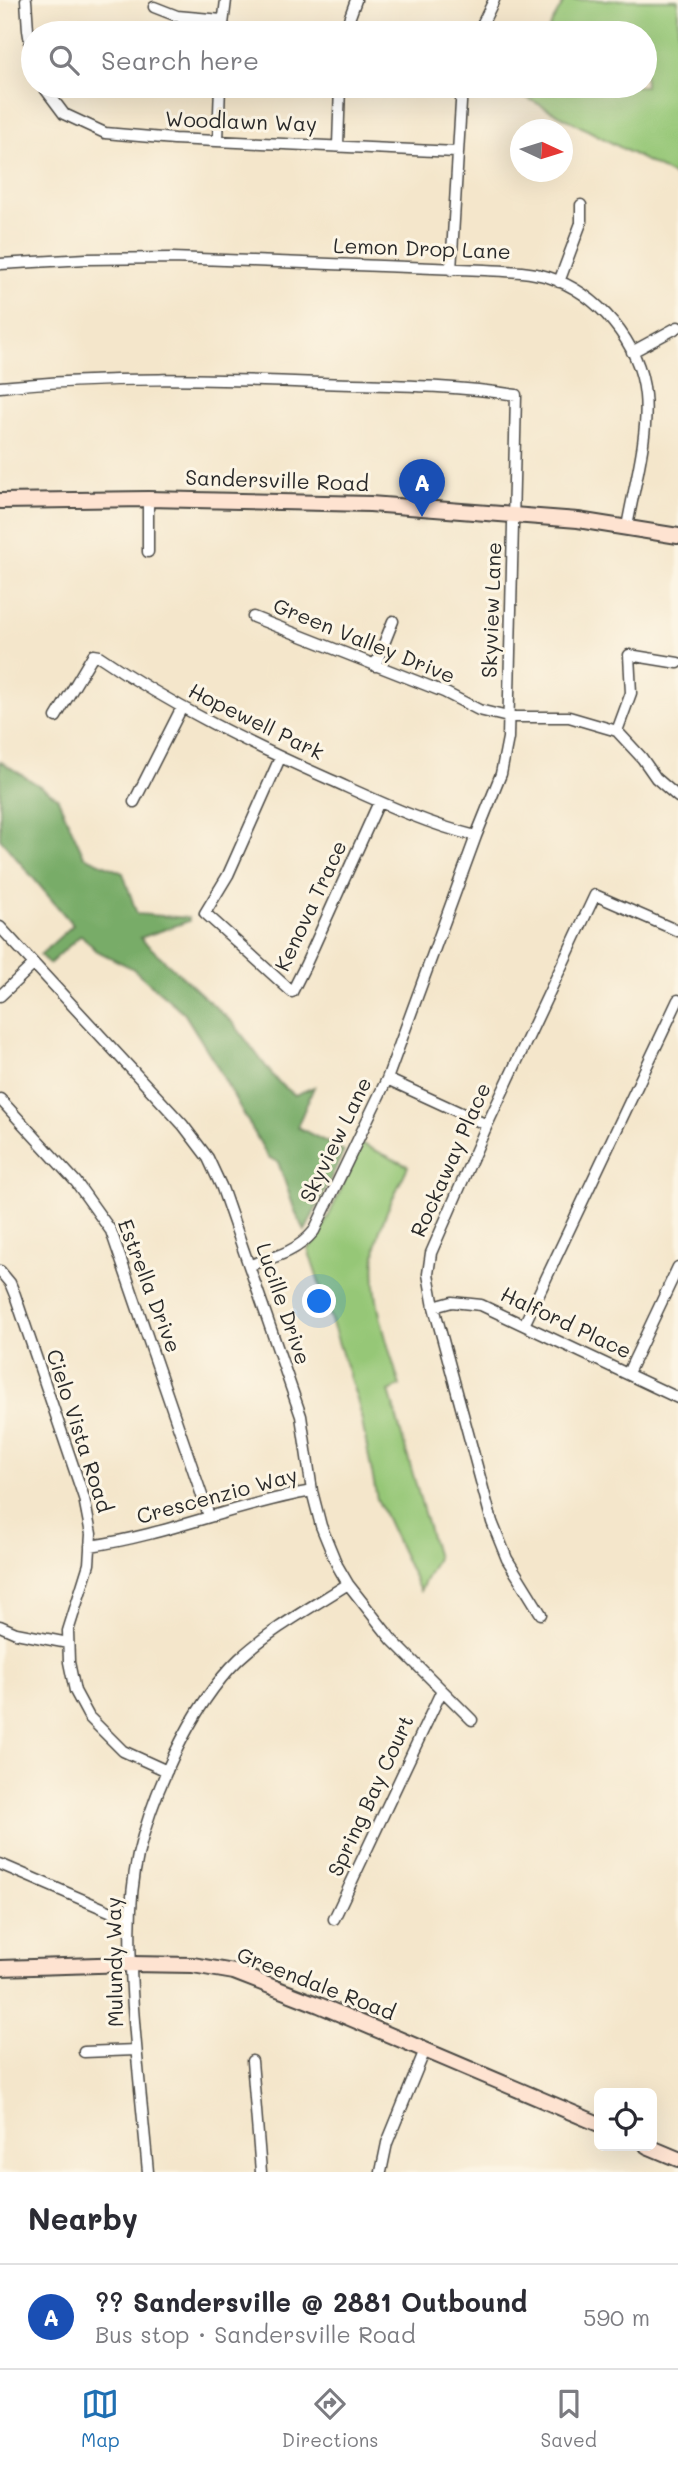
<!DOCTYPE html>
<meta charset="utf-8">
<style>
:root{--surface:#fff;--page:#f7f7f7;--text:#2b2b33;--muted:#7c7c81;--line:#e1e1e2;--accent:#1f6fb2}
body{margin:0;font-family:Mali,sans-serif;background:var(--page);color:var(--text)}
.controls{position:absolute;right:21px;bottom:21px;display:grid;overflow:hidden;border-radius:10px;box-shadow:0 7px 28px #0002}
.controls button{width:63px;height:63px;display:grid;place-items:center;padding:0;border:0;border-bottom:2px solid var(--line);background:var(--surface);color:var(--text);font:35px sans-serif}
.compass{position:absolute;left:510px;top:119px;width:63px;height:63px;border-radius:50%;background:var(--surface);box-shadow:0 7px 28px #0002;rotate:94deg}
.you{position:absolute;left:320px;top:1302px;width:24px;height:24px;margin:-18px;border:5px solid #fff;border-radius:50%;background:#1a73e8;box-shadow:0 0 0 10px #1a73e833}
.badge{display:grid;place-items:center;width:46px;height:46px;border-radius:50%;background:var(--accent);color:#fff;font-size:23px;font-weight:700}
.pin{position:absolute;translate:-50% -58px;filter:drop-shadow(0 2px 4px #0008)}
.pin::after{content:'';position:absolute;top:37px;width:24px;height:21px;background:inherit;clip-path:polygon(0 0,100% 0,50% 100%)}
.list{margin:0;padding:0;list-style:none}
h2{display:flex;justify-content:space-between;align-items:center;height:91px;margin:0;padding:0 28px;font-size:30px}
h2 small{font-size:23px;font-weight:400;color:var(--muted)}
.list li{display:grid;grid-template-columns:46px 1fr auto;gap:21px;align-items:center;box-sizing:border-box;height:105px;padding:0 28px;border-top:2px solid var(--line)}
.list b{display:block;font-size:26px;white-space:nowrap}
.list p{margin:0;font-size:23px;white-space:nowrap;color:var(--muted)}
.list em{font-size:23px;font-style:normal;color:var(--muted)}
.icon{flex:none;width:38px;height:38px;fill:none;stroke:currentColor;stroke-width:2;stroke-linecap:round;stroke-linejoin:round}
.map{position:relative;flex:none;width:678px;height:2172px;overflow:hidden}
.search{position:absolute;background:var(--surface);box-shadow:0 7px 28px #0002;left:21px;right:21px;top:21px;height:77px;display:flex;align-items:center;gap:18px;box-sizing:border-box;padding:0 24px;border-radius:38px;color:var(--muted);font-size:26px}
.sheet{height:196px;background:var(--surface)}
nav{display:flex;justify-content:space-around;align-items:center;box-sizing:border-box;height:98px;border-top:2px solid var(--line);background:var(--surface);font-size:19px;color:var(--muted)}
nav a{display:grid;justify-items:center;gap:4px}
nav .on{color:var(--accent)}
.map>svg:first-child{display:block}
.green{fill:#96c777;stroke:#607951;stroke-width:2}
.forest{fill:#78ac68;stroke:#526c4a;stroke-width:2}
.lines{fill:none;stroke-linecap:round;stroke-linejoin:round}
.street-casing{stroke:#494743;stroke-width:13}
.secondary-casing{stroke:#494743;stroke-width:18}
.street{stroke:#fff;stroke-width:10}
.secondary{stroke:#fee3d1;stroke-width:14}
.labels{text-anchor:middle;stroke-width:6;stroke-linejoin:round;paint-order:stroke}
.street-label{font-size:21px;fill:#2b2b2b;stroke:#fcf5e5}
</style>
<div class="map">
<svg width="678" height="2172" viewBox="0 0 678 2172">
<rect width="100%" height="100%" fill="#fcf5e5"/>
<filter id="ink" filterUnits="userSpaceOnUse"><feTurbulence type="fractalNoise" baseFrequency=".0143" numOctaves="2"/><feDisplacementMap in="SourceGraphic" scale="14" xChannelSelector="R" yChannelSelector="G"/><feConvolveMatrix kernelMatrix="1 2 1 2 8 2 1 2 1" color-interpolation-filters="sRGB"/></filter>
<filter id="wash" filterUnits="userSpaceOnUse"><feTurbulence type="fractalNoise" baseFrequency=".00686" numOctaves="4" result="noise"/><feDisplacementMap in="SourceGraphic" scale="28" xChannelSelector="R" yChannelSelector="G"/><feGaussianBlur stdDeviation="1.57" result="paint"/><feColorMatrix in="noise" values="0 0 0 0 0 0 0 0 0 0 0 0 0 0 0 0 0 1.4 0 .05"/><feComposite in="paint" operator="in"/></filter>
<g filter="url(#wash)">
<rect width="100%" height="100%" fill="#f4e6cb"/>
<path class="green" d="M565,0H678V178L514,91L517,86H645V33H546Z
M362,1144L408,1166C398,1189 384,1212 378,1237C366,1288 386,1337 400,1386L389,1391L437,1558L420,1591L377,1499L359,1406L308,1249L318,1239Z"/>
<path class="forest" d="M0,761L57,797L84,856L123,873L137,914L189,918V921L140,938L234,1024L277,1081L295,1095L314,1087L297,1127L344,1151L305,1231L296,1214L278,1162L268,1157L214,1061L184,1013L132,968L97,951L81,935L49,964L40,955L73,925L0,839Z"/>
</g>
<g filter="url(#ink)">
<g class="lines">
<g class="street-casing">
<path id="street" d="M26,0L28,30L33,61
M154,7L177,16L222,20
M222,33L226,0
M344,33L356,0
M478,33L494,0
M43,86L64,114L105,133L174,139L456,152
M218,140L220,86
M338,145L340,86
M0,264L86,259L172,258L485,270C506,271 528,271 548,277C598,293 640,343 645,395C649,436 634,486 627,527
M451,270L462,86
M559,282L581,223V205
M632,352L678,327
M0,387C106,376 213,379 320,383C385,385 452,385 516,395L508,738L501,774L476,836L387,1079L314,1231C297,1252 275,1257 250,1265
M148,552V499
M253,617L444,692L479,710L508,717H569L617,731L642,758L656,778L678,797
M375,666L393,621
M56,717L93,655L99,656C172,706 250,744 331,780C378,801 426,824 476,836
M617,731L631,693L629,655L678,663
M280,758L228,875L205,913L292,992L305,966L379,802
M134,802L181,709
M0,927L183,1125L208,1158L222,1188L301,1416L312,1491L321,1526L337,1565L348,1584L392,1640L472,1720
M0,996L33,965
M387,1079L487,1125
M0,1099L76,1182L111,1231L209,1516
M0,1271L10,1283L15,1295L84,1498L91,1534L89,1564L68,1631L69,1662L75,1691L89,1717L123,1751L167,1771
M434,1307L452,1302L481,1305L678,1398
M524,1325L678,1000
M628,1373L678,1267
M90,1546C166,1535 237,1504 312,1491
M541,1614L507,1559L492,1522L434,1307L428,1274L431,1253L487,1125L595,895L678,931
M0,1626L16,1633L68,1643
M0,1864L130,1920
M334,1919L442,1690
M84,2052L136,2050
M252,2061L261,2172
M148,2172C143,2117 137,2063 133,2008C130,1958 127,1905 138,1855C146,1821 159,1787 174,1755C191,1720 211,1686 239,1659C271,1629 312,1607 348,1584
M381,2172L387,2143L425,2050"/>
</g>
<g class="secondary-casing">
<path id="secondary" d="M0,501L148,499L370,504L578,520L678,536
M0,1968L130,1964L193,1965L234,1972L319,2005L599,2124
M647,2146L678,2159"/>
</g>
<use href="#street" class="street"/>
<use href="#secondary" class="secondary"/>
</g>
</g>
<g class="labels">
<g class="street-label">
<text transform="translate(241 122) rotate(2)" y="7">Woodlawn Way</text>
<text transform="translate(422 249) rotate(2)" y="7">Lemon Drop Lane</text>
<text transform="translate(277 481) rotate(2)" y="7">Sandersville Road</text>
<text transform="translate(492 610) rotate(-88)" y="7">Skyview Lane</text>
<text transform="translate(364 641) rotate(22)" y="7">Green Valley Drive</text>
<text transform="translate(256 722) rotate(26)" y="7">Hopewell Park</text>
<text transform="translate(311 906) rotate(-65)" y="7">Kenova Trace</text>
<text transform="translate(336 1140) rotate(-64)" y="7">Skyview Lane</text>
<text transform="translate(451 1160) rotate(-66)" y="7">Rockaway Place</text>
<text transform="translate(149 1286) rotate(69)" y="7">Estrella Drive</text>
<text transform="translate(283 1304) rotate(71)" y="7">Lucille Drive</text>
<text transform="translate(566 1323) rotate(25)" y="7">Halford Place</text>
<text transform="translate(79 1431) rotate(72)" y="7">Cielo Vista Road</text>
<text transform="translate(217 1496) rotate(-15)" y="7">Crescenzio Way</text>
<text transform="translate(371 1796) rotate(-65)" y="7">Spring Bay Court</text>
<text transform="translate(115 1962) rotate(-91)" y="7">Mulundy Way</text>
<text transform="translate(316 1984) rotate(21)" y="7">Greendale Road</text>
</g>
</g>
</svg>
<div class="controls">
<button><svg class="icon" aria-label="locate" viewBox="0 0 24 24"><circle cx="12" cy="12" r="6"/><path d="M12 2v4M12 18v4M2 12h4M18 12h4"/></svg></button>
</div>
<svg class="compass" viewBox="-18 -18 36 36"><path d="M0-13l5 13h-10z" fill="#e53935"/><path d="M0 13l5-13h-10z" fill="#7c7c81"/></svg>
<div class="you"></div>
<div class="pin badge" style="left:422px;top:517px;background:#1a4fb4">A</div>
<div class="search"><svg class="icon" aria-label="search" viewBox="0 0 24 24"><circle cx="10" cy="10" r="6"/><path d="M15 15l6 6"/></svg>Search here</div>
</div>
<section class="sheet">
<h2>Nearby<small></small></h2>
<ul class="list">
<li><span class="badge" style="background:#1a4fb4">A</span><div><b>?? Sandersville @ 2881 Outbound</b><p>Bus stop · Sandersville Road</p></div><em>590 m</em></li>
</ul>
</section>
<nav>
<a class="on"><svg class="icon" aria-label="map" viewBox="0 0 24 24"><path d="M3 6l6-2 6 2 6-2v14l-6 2-6-2-6 2zM9 4v14M15 6v14"/></svg>Map</a>
<a><svg class="icon" aria-label="directions" viewBox="0 0 24 24"><path d="M12 3l9 9-9 9-9-9zM9 14v-3h6M13 9l2 2-2 2"/></svg>Directions</a>
<a><svg class="icon" aria-label="saved" viewBox="0 0 24 24"><path d="M7 4h10v16l-5-4-5 4z"/></svg>Saved</a>
</nav>
